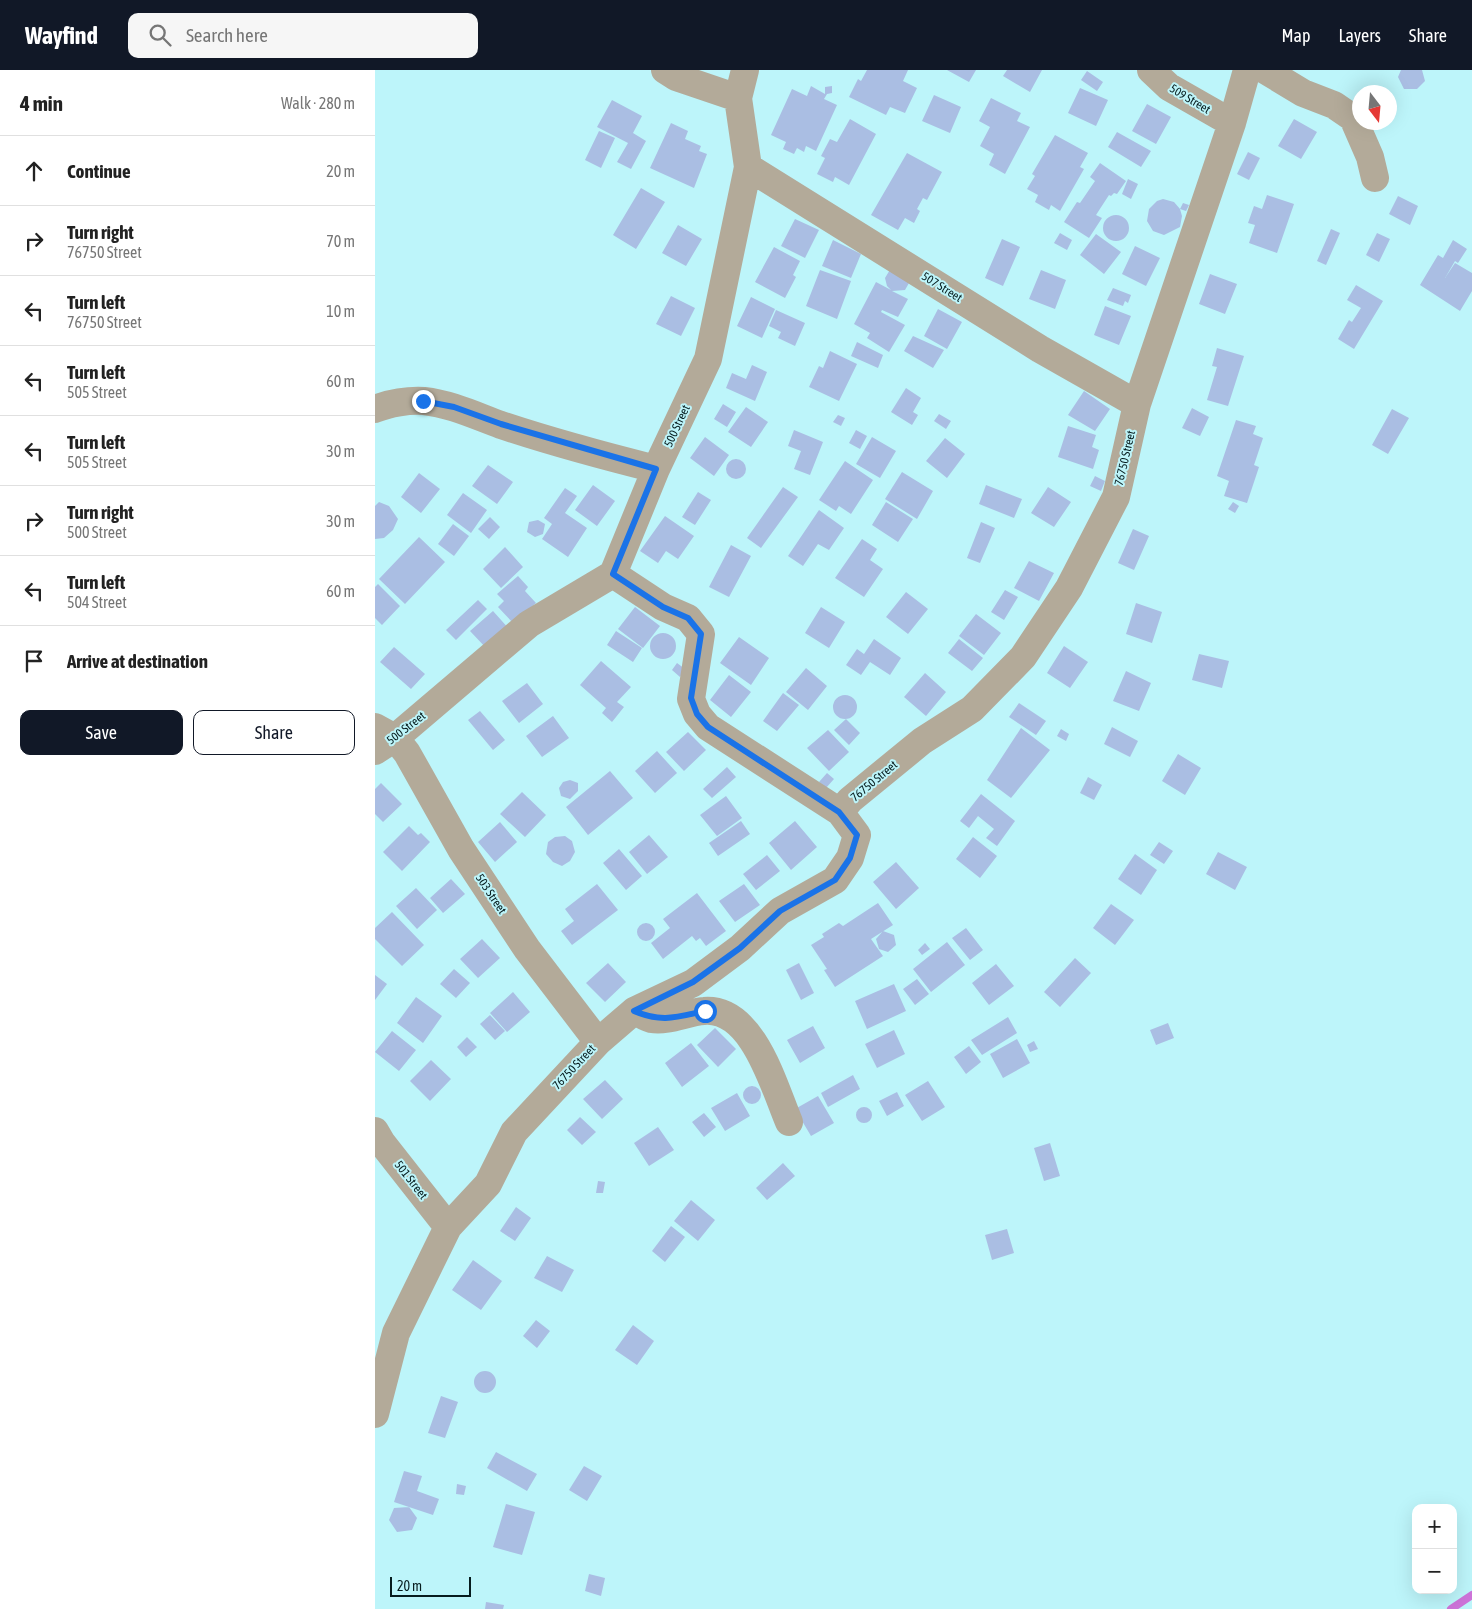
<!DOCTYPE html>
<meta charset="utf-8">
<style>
:root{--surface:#fff;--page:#f6f6f6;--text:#222;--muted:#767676;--line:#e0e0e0;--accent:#111827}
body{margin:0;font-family:"Asap Condensed",sans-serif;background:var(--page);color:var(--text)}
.controls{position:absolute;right:15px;bottom:15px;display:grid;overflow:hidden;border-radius:10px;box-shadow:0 5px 20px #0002}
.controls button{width:45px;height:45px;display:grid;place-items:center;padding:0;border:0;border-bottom:1px solid var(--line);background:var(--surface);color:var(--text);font:25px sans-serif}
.compass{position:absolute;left:977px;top:15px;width:45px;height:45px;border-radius:50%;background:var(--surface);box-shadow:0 5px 20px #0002;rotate:164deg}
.scale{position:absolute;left:15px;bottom:12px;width:81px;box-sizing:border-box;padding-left:5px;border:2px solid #061c1e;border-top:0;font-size:14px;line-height:18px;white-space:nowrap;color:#061c1e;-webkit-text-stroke:4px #bdf5fa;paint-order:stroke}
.stop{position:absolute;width:15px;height:15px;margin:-11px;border:4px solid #1a73e8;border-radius:50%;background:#fff}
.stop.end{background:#1a73e8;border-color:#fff;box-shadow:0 1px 5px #0008}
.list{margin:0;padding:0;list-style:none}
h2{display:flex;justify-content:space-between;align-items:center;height:65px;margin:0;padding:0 20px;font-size:21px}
h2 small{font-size:16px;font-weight:400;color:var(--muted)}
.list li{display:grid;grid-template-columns:32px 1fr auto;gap:15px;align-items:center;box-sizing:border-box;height:70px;padding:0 20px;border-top:1px solid var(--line)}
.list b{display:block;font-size:19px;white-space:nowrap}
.list p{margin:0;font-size:16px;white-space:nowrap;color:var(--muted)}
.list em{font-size:16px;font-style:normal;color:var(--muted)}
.actions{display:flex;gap:10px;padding:15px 20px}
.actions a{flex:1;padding:11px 0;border:1px solid var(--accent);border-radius:10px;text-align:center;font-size:18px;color:var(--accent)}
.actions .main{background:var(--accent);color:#fff}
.icon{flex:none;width:28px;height:28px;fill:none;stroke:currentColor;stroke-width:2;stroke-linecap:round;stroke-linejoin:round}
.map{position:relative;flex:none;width:1097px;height:1539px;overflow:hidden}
header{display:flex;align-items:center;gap:30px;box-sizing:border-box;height:70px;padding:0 25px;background:var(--accent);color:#fff}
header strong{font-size:24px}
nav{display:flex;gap:28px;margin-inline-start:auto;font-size:18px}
.search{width:350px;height:45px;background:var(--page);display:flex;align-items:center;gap:12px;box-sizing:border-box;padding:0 18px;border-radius:10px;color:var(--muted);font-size:19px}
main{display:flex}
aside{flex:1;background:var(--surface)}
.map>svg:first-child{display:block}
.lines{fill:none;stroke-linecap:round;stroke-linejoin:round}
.stream{stroke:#cd74d9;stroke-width:8}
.building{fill:#aabee3}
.street{stroke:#b3aa99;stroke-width:28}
.route{stroke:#1a73e8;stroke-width:6}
.labels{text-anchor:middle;stroke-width:4;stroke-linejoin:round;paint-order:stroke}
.street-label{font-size:12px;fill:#061c1e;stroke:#bdf5fa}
</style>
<header>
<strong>Wayfind</strong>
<div class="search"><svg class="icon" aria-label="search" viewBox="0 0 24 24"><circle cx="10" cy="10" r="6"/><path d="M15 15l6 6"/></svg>Search here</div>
<nav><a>Map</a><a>Layers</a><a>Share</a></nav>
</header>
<main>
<aside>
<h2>4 min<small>Walk · 280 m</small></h2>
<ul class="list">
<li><svg class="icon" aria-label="ahead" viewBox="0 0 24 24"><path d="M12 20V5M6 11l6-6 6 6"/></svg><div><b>Continue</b></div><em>20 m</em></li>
<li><svg class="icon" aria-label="right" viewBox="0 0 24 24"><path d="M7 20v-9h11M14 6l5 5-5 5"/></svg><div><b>Turn right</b><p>76750 Street</p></div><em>70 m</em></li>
<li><svg class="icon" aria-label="left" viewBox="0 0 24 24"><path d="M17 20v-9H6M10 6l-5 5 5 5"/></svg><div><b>Turn left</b><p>76750 Street</p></div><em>10 m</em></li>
<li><svg class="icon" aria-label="left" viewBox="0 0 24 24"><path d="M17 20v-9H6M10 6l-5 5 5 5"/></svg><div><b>Turn left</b><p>505 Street</p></div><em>60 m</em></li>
<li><svg class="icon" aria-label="left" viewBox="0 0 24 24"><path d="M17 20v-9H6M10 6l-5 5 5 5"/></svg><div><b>Turn left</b><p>505 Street</p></div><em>30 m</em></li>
<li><svg class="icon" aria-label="right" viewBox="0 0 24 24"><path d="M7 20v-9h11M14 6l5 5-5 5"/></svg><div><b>Turn right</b><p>500 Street</p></div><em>30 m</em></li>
<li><svg class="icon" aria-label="left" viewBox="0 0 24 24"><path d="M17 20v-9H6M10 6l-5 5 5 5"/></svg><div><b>Turn left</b><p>504 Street</p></div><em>60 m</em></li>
<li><svg class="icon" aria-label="arrive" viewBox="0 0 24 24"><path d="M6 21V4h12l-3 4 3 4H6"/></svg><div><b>Arrive at destination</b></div></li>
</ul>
<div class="actions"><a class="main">Save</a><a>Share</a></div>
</aside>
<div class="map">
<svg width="1097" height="1539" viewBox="0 0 1097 1539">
<rect width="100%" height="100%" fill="#bdf5fa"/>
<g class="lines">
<path class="stream" d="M1076,1539L1097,1525"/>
</g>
<path class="building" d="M492,0H533L528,11L542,18L530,43L515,37L511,45L474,27L483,9L486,11Z
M572,0H601L594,12Z
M632,0H667L655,22L628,6Z
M1026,0H1047L1050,11L1042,19H1029L1023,7Z
M712,1L728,12L722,21L706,10Z
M436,16L450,24V17L457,16V23L452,24L449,29L462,35L441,81L431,76L429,82L422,78L419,84L408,79L411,72L396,65L417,19L432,26Z
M705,18L733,30L721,56L693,43Z
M559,25L586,37L575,63L547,51Z
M616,28L646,43L642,51L655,57L630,104L614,95L619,84L605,76L615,57L604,51Z
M237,30L267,46L258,63L271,71L256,99L242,92L253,73L222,57Z
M772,34L796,47L781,74L757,61Z
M475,49L501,64L474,115L460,107L458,112L442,104L450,88L446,86L455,69L462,72Z
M919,49L942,62L926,89L903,76Z
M296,53L313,61L310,69L326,76L324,81L332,84L319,118L275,98Z
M224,61L240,68L226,98L210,90Z
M742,62L776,81L766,97L733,77Z
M680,65L713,83L705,97L709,99L685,141L676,135L674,140L660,132L663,125L652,119L660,106L657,104Z
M873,82L885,88L874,110L862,104Z
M532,83L567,102L552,130L548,128L542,139L545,141L539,153L530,148L523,160L496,145Z
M725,93L751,111L742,124L739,123L736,126L734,125L721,145L727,148L714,168L689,152L702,132L705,133L720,111L715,107Z
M753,109L763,114L756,129L747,124Z
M266,118L290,132L261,179L238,165Z
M892,125L919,134L902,183L874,173L880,155L873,153L879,136L887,139Z
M1023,126L1043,136L1035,155L1014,144Z
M788,129L799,132L805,139L808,133L814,135L811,141L805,139L807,146L805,157L789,165L778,161L772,151L774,139L782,131Z
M728 158a13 13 0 1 1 26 0a13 13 0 1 1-26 0Z
M420,149L444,160L430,188L406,176Z
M303,155L327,169L311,196L287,183Z
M956,159L965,163L951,195L942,191Z
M685,163L697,170L692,180L679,173Z
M1002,163L1015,169L1004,192L991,185Z
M721,164L746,182L729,204L705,185Z
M627,169L645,177L628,216L610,208Z
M458,170L486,184L476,208L447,196Z
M1078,170L1092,179L1083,193L1080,191L1070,208L1080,193L1097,203V221L1085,241L1045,215L1063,185L1068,188Z
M760,176L785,188L771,216L747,204Z
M399,177L425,191L418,205L421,207L410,228L380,212Z
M516,198L534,213L530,220L517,221L533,229L523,247L507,240L506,242L530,255L514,282L492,268L495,263L479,254L501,212L516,220L512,216L510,208Z
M445,200L476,211L462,249L431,236Z
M666,200L691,210L680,239L654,229Z
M835,204L862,214L850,244L824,234Z
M981,215L1008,231L979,279L963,269L974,250L977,252L986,238L972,230Z
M738,218L756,225L753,233L750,231L748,236L732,230Z
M296,226L320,238L306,266L281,254Z
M376,227L400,239L387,268L362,256Z
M730,236L756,246L744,275L719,265Z
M563,239L587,252L572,279L549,266Z
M401,240L430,253L420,276L403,268L406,262L394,256Z
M538,266L569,280L558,298L529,281Z
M482,272L508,285L503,298L476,286Z
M842,278L869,286L853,336L832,330L842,297L837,296Z
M455,281L482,294L464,331L434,317L444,296L448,298Z
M377,295L392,302L380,331L351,318L357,303L371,309Z
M531,318L546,328L538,342L543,345L537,355L516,342Z
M709,321L735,339L720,361L693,345Z
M348,334L361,342L352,357L339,349Z
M371,337L393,352L376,377L353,362Z
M817,338L834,347L825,366L807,358Z
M1017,339L1034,348L1013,384L997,375Z
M564,344L576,351L571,359L559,351Z
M463,345L470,348L466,356L458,352Z
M861,350L881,356L878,364L888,368L879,395L884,397L872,433L849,426L854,411L842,406Z
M693,356L721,365L717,377L724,380L718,399L683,387Z
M419,360L448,372L435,405L419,399L426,381L413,376Z
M481,360L492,366L485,379L474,373Z
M330,367L354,385L339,406L315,388Z
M497,367L521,381L505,408L481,394Z
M570,368L590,384L572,408L551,391Z
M351 399a10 10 0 1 1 20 0a10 10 0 1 1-20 0Z
M470,391L498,410L476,444L464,436L461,441L444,430Z
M113,395L138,412L122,434L97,416Z
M527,402L558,421L542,449L510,429Z
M44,403L65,419L46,443L26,427Z
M720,406L730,411L726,421L715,416Z
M218,415L240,431L222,456L200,440Z
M611,415L647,429L639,448L604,434Z
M408,417L423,427L386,478L372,468Z
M673,417L696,432L679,457L656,443Z
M190,418L202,426L190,443L212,458L193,487L167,469L177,454L169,448Z
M323,422L336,430L320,455L307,447Z
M88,423L112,440L96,463L72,445Z
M4,432L14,436L23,449L18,460L9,468L0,469V436Z
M511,432L538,449L523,472L497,455Z
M858,432L864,436L860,443L853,439Z
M444,440L469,458L454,480L443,474L428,496L413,486Z
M290,446L319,466L303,489L291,481L283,493L265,481Z
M115,447L125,457L114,469L103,459Z
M163,450L170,454L168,464L160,467L152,462L154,452Z
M606,452L620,458L605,493L592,488Z
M78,454L94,466L79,486L63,474Z
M758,459L774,466L759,500L743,493Z
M44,467L70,492L30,534L4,509Z
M487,469L502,479L495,490L508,499L489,527L460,508Z
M356,475L376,486L354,527L334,517Z
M130,477L148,497L126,518L108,499Z
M654,491L679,503L664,531L639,518Z
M143,506L153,517L150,521L161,533L138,553L123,537L129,531L122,524Z
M3,514L25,536L7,555L0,548V517Z
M630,520L643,527L629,550L616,542Z
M531,522L553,539L533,564L511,547Z
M103,530L112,539L81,570L71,560Z
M761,533L787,542L777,573L751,564Z
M260,537L285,556L268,578L243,559Z
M446,537L470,552L454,578L430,563Z
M118,541L135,560L112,579L95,561Z
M601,544L626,563L609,585L584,566Z
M241,561L267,578L258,592L232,575Z
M275 576a13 13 0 1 1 26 0a13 13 0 1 1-26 0Z
M364,567L394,588L376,615L345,593Z
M499,569L526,588L515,605L495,592L486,605L471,595L482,579L489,584Z
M584,569L608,588L597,601L573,583Z
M689,576L713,592L695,618L672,603Z
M19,577L50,604L36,619L5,592Z
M824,584L854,591L847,618L817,610Z
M226,591L256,617L242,632L249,637L237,652L227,643L231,638L205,615Z
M302,593L310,599L305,607L297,600Z
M431,598L452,616L433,640L411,622Z
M751,601L776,613L764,641L738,631Z
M550,603L571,622L551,646L529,627Z
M354,605L376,622L356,647L335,630Z
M152,613L168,634L144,653L127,631Z
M408,623L424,635L402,661L388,651Z
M458 637a12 12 0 1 1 24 0a12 12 0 1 1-24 0Z
M644,633L671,651L661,665L634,647Z
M105,641L130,670L118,680L93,650Z
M178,646L194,668L167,687L151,666Z
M471,649L485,663L474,675L459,660Z
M737,657L763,671L755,687L729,674Z
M646,658L675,680L636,728L612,710Z
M686,659L694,664L691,671L682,666Z
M453,660L474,682L454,701L432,678Z
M313,662L331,680L309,701L291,682Z
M282,681L302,703L280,723L260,701Z
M803,684L826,698L810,725L787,711Z
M352,697L361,707L337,728L328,719Z
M235,701L258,728L213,765L191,737Z
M452,703L459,709L451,718L444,712Z
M713,707L727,715L719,730L705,723Z
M195,710L203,713V721L195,729L186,726L184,718L188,712Z
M6,713L27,734L8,752L0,744V719Z
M147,722L171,745L150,767L125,744Z
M606,724L640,751L622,776L611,768L619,759L603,746L594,758L585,751Z
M351,726L367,748L342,766L325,745Z
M366,751L375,764L343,786L334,773Z
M420,751L442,777L416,800L394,773Z
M125,752L142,772L120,792L103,772Z
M34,756L43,765L46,763L55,772L27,801L8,782Z
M274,765L293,787L272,804L254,782Z
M190,766L197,771L200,782L195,791L187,796L178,792L171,784L173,772L180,767Z
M598,767L622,786L605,808L581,789Z
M784,772L798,781L789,794L775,785Z
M244,779L267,806L251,820L228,793Z
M843,782L872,797L860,820L831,804Z
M760,784L782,800L766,825L743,809Z
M392,785L405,801L381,820L368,804Z
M521,792L544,818L521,839L498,812Z
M76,809L90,824L68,843L55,828Z
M222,814L243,840L197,875L186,861L199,851L190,839Z
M369,814L385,835L360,852L344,831Z
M41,818L62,840L42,859L21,836Z
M322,823L351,861L331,876L325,868L321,871L317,866L288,889L276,873L295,858L288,849Z
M503,833L518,855L496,869L508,886L460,917L449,900L452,899L436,875L449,867L447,864L464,853L468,856Z
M736,834L759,850L740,875L718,858Z
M17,842L49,875L27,896L0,869V858Z
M262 862a9 9 0 1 1 18 0a9 9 0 1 1-18 0Z
M591,858L608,880L595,890L577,868Z
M508,861L519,865L521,875L513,882L504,879L501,869Z
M107,869L125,888L103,908L85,889Z
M572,872L590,895L556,922L538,899Z
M550,873L555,879L547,885L543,880Z
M700,888L716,903L685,937L669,922Z
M233,893L251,912L230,932L211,913Z
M424,893L439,923L426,930L411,900Z
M621,894L639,916L614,935L597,913Z
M79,899L95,913L81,928L65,914Z
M0,905L12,914L0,930Z
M542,909L554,924L540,935L528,919Z
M519,914L531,941L492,959L480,931Z
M138,922L155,942L132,962L115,943Z
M41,927L67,946L48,973L22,953Z
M115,945L130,961L120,970L105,954Z
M633,947L642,963L607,985L596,970Z
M793,953L799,968L781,975L775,960Z
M438,956L450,978L425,993L412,970Z
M340,958L361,979L343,997L322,975Z
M519,960L530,984L502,998L490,974Z
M17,961L41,980L24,1001L0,982Z
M92,967L102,977L91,987L82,977Z
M642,969L655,993L628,1008L615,984Z
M659,971L663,979L655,982L652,975Z
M316,973L334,996L307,1017L290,993Z
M594,976L606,992L591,1004L579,987Z
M56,990L76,1009L55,1031L35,1011Z
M478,1005L485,1019L453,1037L446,1023Z
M230,1010L248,1029L227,1049L208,1029Z
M553,1011L570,1037L547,1051L530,1025Z
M368 1025a9 9 0 1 1 18 0a9 9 0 1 1-18 0Z
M522,1022L529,1036L512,1046L504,1031Z
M362,1023L375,1046L350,1061L336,1038Z
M443,1026L459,1053L436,1066L420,1039Z
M481 1045a8 8 0 1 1 16 0a8 8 0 1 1-16 0Z
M329,1043L341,1057L329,1067L317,1052Z
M205,1047L221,1062L207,1075L192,1060Z
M283,1057L299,1080L274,1096L259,1073Z
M675,1073L685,1106L669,1111L659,1078Z
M408,1093L420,1106L392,1130L381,1118Z
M223,1111L230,1112L228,1123H221Z
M316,1130L340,1150L323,1171L299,1151Z
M141,1137L156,1148L140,1171L125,1161Z
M296,1156L310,1167L290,1192L277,1181Z
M632,1159L639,1183L617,1190L610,1165Z
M172,1186L199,1200L187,1222L159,1208Z
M98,1190L127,1211L106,1240L77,1220Z
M161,1250L175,1261L162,1278L148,1266Z
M258,1255L279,1271L262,1295L240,1280Z
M99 1312a11 11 0 1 1 22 0a11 11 0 1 1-22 0Z
M66,1326L83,1332L70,1368L53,1363Z
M121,1382L162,1404L152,1421L112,1398Z
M209,1396L227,1406L212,1431L194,1420Z
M29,1401L47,1406L42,1421L64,1429L58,1445L19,1432Z
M82,1414L91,1416L89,1425L81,1424Z
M131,1434L160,1442L147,1485L118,1477Z
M34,1437L42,1448L37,1460L22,1462L14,1450L19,1438Z
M214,1504L230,1508L226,1526L210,1521Z
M111,1532L129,1535L128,1539H110Z"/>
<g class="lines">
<path class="street" d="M290,0L301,7L363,28
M776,0L794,17L857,53
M890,0L928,23L959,35L978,48L995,87L1000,108
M373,97L665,279L762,334
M0,339C14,333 34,330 49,331C76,334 101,346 126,355C177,372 229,386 281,399
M238,504L288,537L313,548L326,564L316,629L322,644L333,657L465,742
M0,657L20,668L32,683L86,779L152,879L223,972
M0,681L20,668L154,554L238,504L281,399L333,289L373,97L363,28L370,0
M259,941C264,943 271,948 276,949C294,952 312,942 329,941C378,937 399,1017 414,1052
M0,1061L7,1073L73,1157
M0,1344L21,1263L73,1157L113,1114L139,1062L223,972L259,941L318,913L365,878L405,841L460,810L475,788L482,765L465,742L475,730L547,671L597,639L648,587L694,518L741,427L762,334L857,53L872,0"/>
</g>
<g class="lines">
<path class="route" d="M48,331L79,337L126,354L281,399L238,504L288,537L313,548L326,564L316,628L322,644L333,657L464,742L482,765L475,788L460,810L405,841L365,878L318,912L259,941C287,953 302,947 330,941"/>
</g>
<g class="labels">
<g class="street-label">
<text transform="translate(815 29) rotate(31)" y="4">509 Street</text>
<text transform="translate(567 217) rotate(32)" y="4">507 Street</text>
<text transform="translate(302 356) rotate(-65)" y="4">500 Street</text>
<text transform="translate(750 388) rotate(-77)" y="4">76750 Street</text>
<text transform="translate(31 658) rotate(-38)" y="4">500 Street</text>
<text transform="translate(499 711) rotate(-40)" y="4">76750 Street</text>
<text transform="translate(116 824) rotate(56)" y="4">503 Street</text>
<text transform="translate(199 997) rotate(-47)" y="4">76750 Street</text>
<text transform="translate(36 1110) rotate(52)" y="4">501 Street</text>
</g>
</g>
</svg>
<div class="controls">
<button>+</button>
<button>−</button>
</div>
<svg class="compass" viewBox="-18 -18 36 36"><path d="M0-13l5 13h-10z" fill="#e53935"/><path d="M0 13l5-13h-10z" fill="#767676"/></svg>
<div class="scale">20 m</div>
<div class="stop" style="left:330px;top:941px"></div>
<div class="stop end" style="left:48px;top:331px"></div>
</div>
</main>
